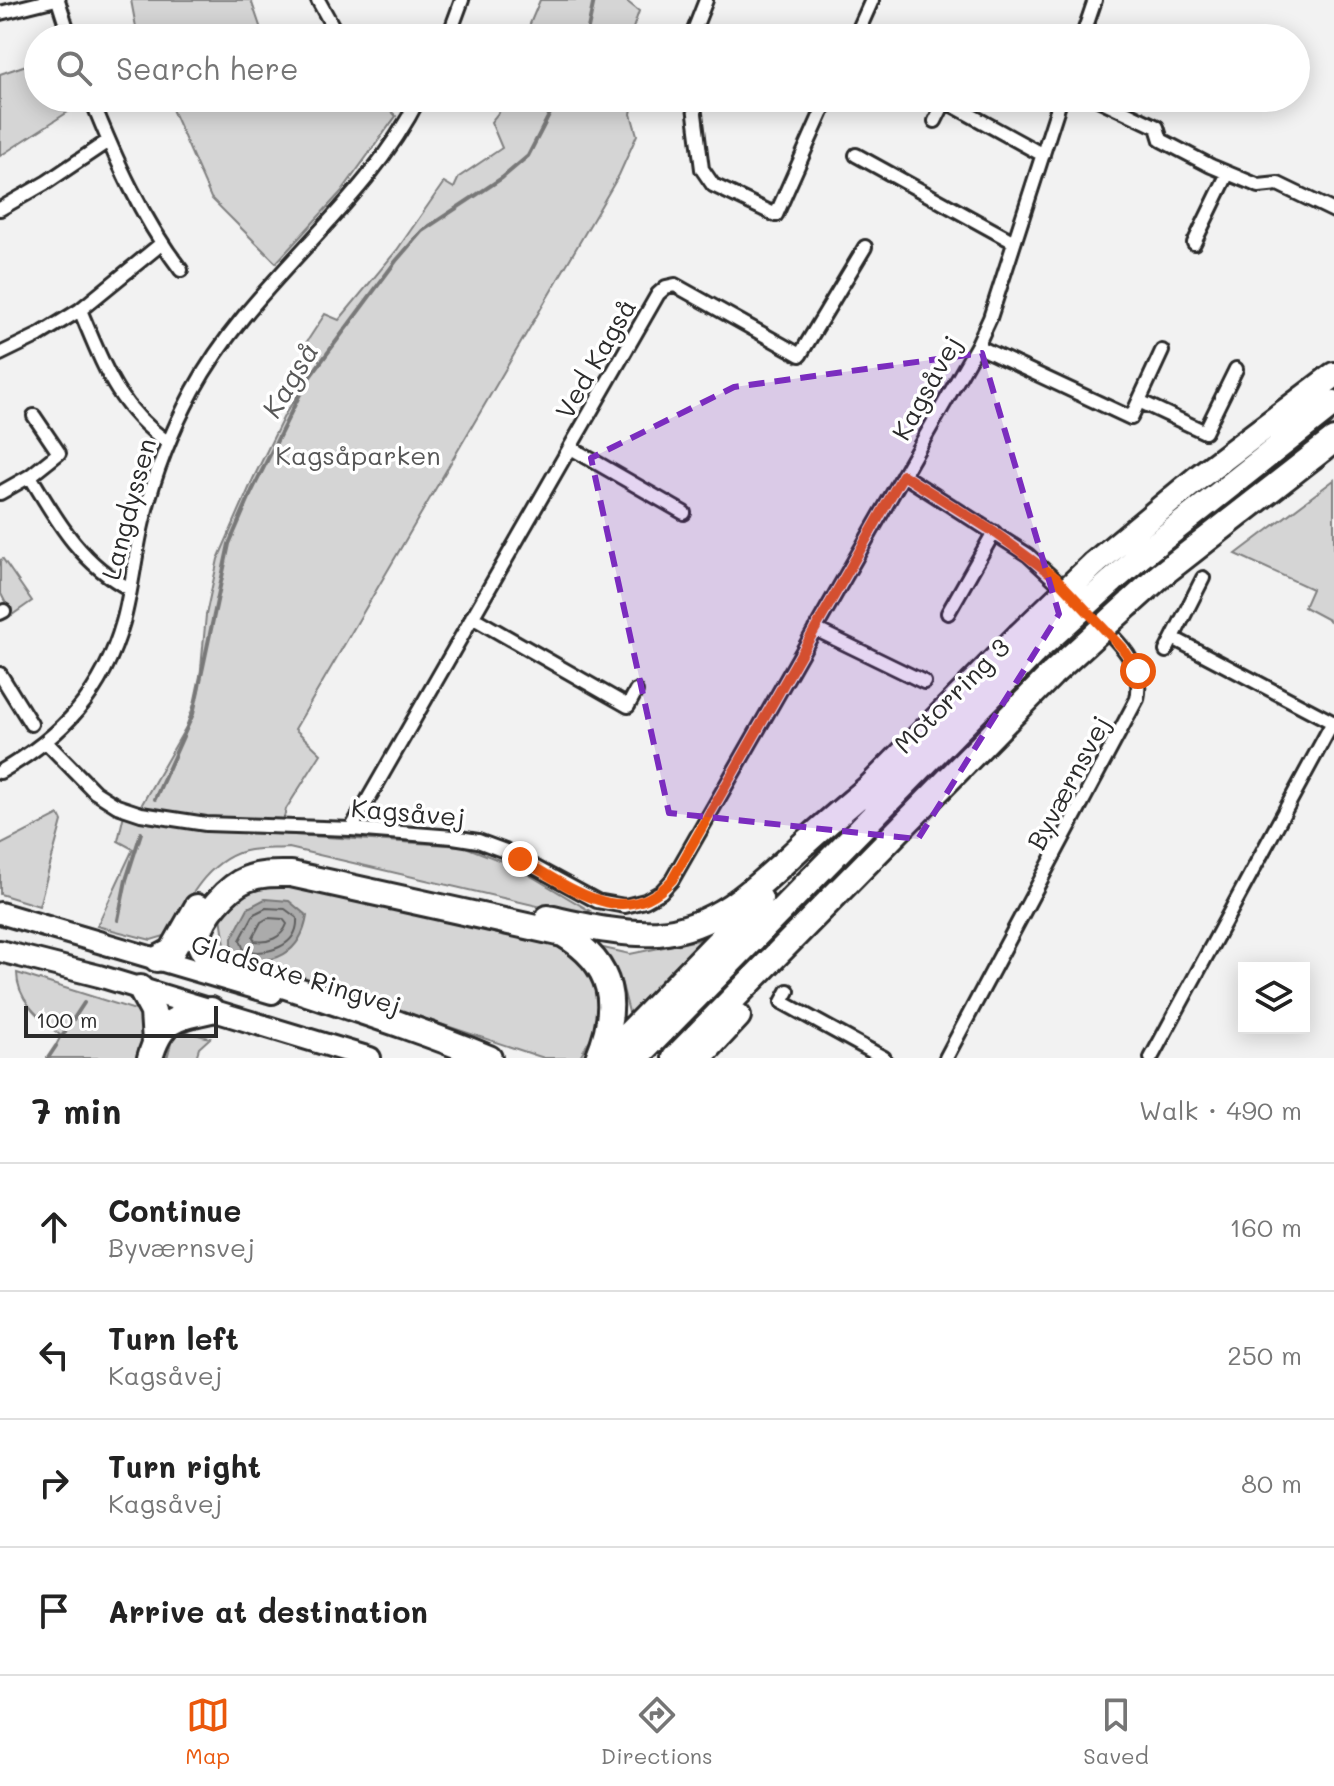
<!DOCTYPE html>
<meta charset="utf-8">
<style>
:root{--surface:#fff;--page:#f6f6f6;--text:#222;--muted:#767676;--line:#e0e0e0;--accent:#ea580c}
body{margin:0;font-family:Mali,sans-serif;background:var(--page);color:var(--text)}
.controls{position:absolute;right:24px;bottom:24px;display:grid;overflow:hidden;border-radius:0px;box-shadow:0 4px 20px #0003}
.controls button{width:72px;height:72px;display:grid;place-items:center;padding:0;border:0;border-bottom:2px solid var(--line);background:var(--surface);color:var(--text);font:40px sans-serif}
.scale{position:absolute;left:24px;bottom:20px;width:194px;box-sizing:border-box;padding-left:8px;border:4px solid #2b2b2b;border-top:0;font-size:22px;line-height:28px;white-space:nowrap;color:#2b2b2b;-webkit-text-stroke:6px #fff;paint-order:stroke}
.stop{position:absolute;width:24px;height:24px;margin:-18px;border:6px solid #ea580c;border-radius:50%;background:#fff}
.stop.end{background:#ea580c;border-color:#fff;box-shadow:0 2px 8px #0008}
.list{margin:0;padding:0;list-style:none}
h2{display:flex;justify-content:space-between;align-items:center;height:104px;margin:0;padding:0 32px;font-size:34px}
h2 small{font-size:26px;font-weight:400;color:var(--muted)}
.list li{display:grid;grid-template-columns:52px 1fr auto;gap:24px;align-items:center;box-sizing:border-box;height:128px;padding:0 32px;border-top:2px solid var(--line)}
.list b{display:block;font-size:30px;white-space:nowrap}
.list p{margin:0;font-size:26px;white-space:nowrap;color:var(--muted)}
.list em{font-size:26px;font-style:normal;color:var(--muted)}
.icon{flex:none;width:44px;height:44px;fill:none;stroke:currentColor;stroke-width:2;stroke-linecap:round;stroke-linejoin:round}
.map{position:relative;flex:none;width:1334px;height:1058px;overflow:hidden}
.search{position:absolute;background:var(--surface);box-shadow:0 4px 20px #0003;left:24px;right:24px;top:24px;height:88px;display:flex;align-items:center;gap:20px;box-sizing:border-box;padding:0 28px;border-radius:44px;color:var(--muted);font-size:30px}
.sheet{height:616px;background:var(--surface)}
nav{display:flex;justify-content:space-around;align-items:center;box-sizing:border-box;height:112px;border-top:2px solid var(--line);background:var(--surface);font-size:22px;color:var(--muted)}
nav a{display:grid;justify-items:center;gap:4px}
nav .on{color:var(--accent)}
.map>svg:first-child{display:block}
.green{fill:#d5d5d5;stroke:#808080;stroke-width:2}
.water{fill:#ababab;stroke:#787878;stroke-width:2}
.lines{fill:none;stroke-linecap:round;stroke-linejoin:round}
.shore{stroke:#5e5e5e;stroke-width:2}
.stream{stroke:#787878;stroke-width:4}
.minor-casing{stroke:#2b2b2b;stroke-width:18}
.primary-casing{stroke:#2b2b2b;stroke-width:26}
.motorway-casing{stroke:#2b2b2b;stroke-width:30}
.minor{stroke:#fff;stroke-width:12}
.primary{stroke:#fff;stroke-width:20}
.motorway{stroke:#fff;stroke-width:24}
.motorway-bridge-casing{stroke:#2b2b2b;stroke-width:30;stroke-linecap:butt}
.motorway-bridge{stroke:#fff;stroke-width:24}
.route{stroke:#ea580c;stroke-width:10}
.marked{fill:#7b2cbf;fill-opacity:0.2;stroke:#7b2cbf;stroke-width:6;stroke-dasharray:16 10;stroke-linejoin:round}
.labels{text-anchor:middle;stroke-width:7;stroke-linejoin:round;paint-order:stroke}
.street-label{font-size:26px;fill:#2b2b2b;stroke:#fff}
.park-label{font-size:26px;fill:#565656;stroke:#fff}
.water-label{font-size:28px;font-style:italic;fill:#585858;stroke:#fff}
</style>
<div class="map">
<svg width="1334" height="1058" viewBox="0 0 1334 1058">
<rect width="100%" height="100%" fill="#f2f2f2"/>
<filter id="ink" filterUnits="userSpaceOnUse"><feTurbulence type="fractalNoise" baseFrequency=".0125" numOctaves="2"/><feDisplacementMap in="SourceGraphic" scale="16" xChannelSelector="R" yChannelSelector="G"/><feConvolveMatrix kernelMatrix="1 2 1 2 8 2 1 2 1" color-interpolation-filters="sRGB"/></filter>
<g filter="url(#ink)">
<path class="green" d="M131,0H251L264,38H104L136,27Z
M540,0H625L639,11L631,34L635,38H524Z
M38,61V98H117L106,105L85,101L0,156V74Z
M167,98H378L396,116L341,192L276,263L211,198Z
M510,98H634L631,114L637,135L619,175L295,729L321,754L286,809L280,834L463,846L514,866L590,911L580,916L289,848C276,849 263,848 250,850C208,857 187,902 168,935L151,940L97,926L133,849L118,841L124,814L142,804L186,727L199,690L206,615L218,559L253,479L285,414L320,361L304,346L325,314L339,320L397,250L444,182L454,188L459,177L502,148L491,122Z
M1334,480V623L1304,607L1312,589L1236,554Z
M3,559L32,601L12,615L0,592V560Z
M59,815L62,821L39,906L0,894V845Z
M274,880L508,928L571,950L591,972L599,1003L595,1031L579,1058H544L226,953L220,909L247,887Z
M703,939L630,1016L621,981L599,947L630,954Z
M17,973L142,1012L149,1026L138,1058H49L61,1036C41,1019 17,1001 17,973Z
M175,1029L210,1038L199,1048L196,1058H167Z"/>
<path class="water" d="M265,899L289,901L307,916C301,953 274,967 239,957L232,947V938L248,908Z"/>
<g class="lines">
<path class="shore" d="M266,908L285,909L297,918C299,946 267,956 244,950L240,940L254,914Z
M268,918L283,919L287,924C282,938 268,943 255,941L253,937L261,922Z"/>
<path class="stream" d="M586,38L594,0
M155,799L193,714L229,544L252,491L306,382L396,261L422,231L502,178L528,156L558,98
M118,920L126,880L141,833
M63,1035L84,1003
M48,1058L56,1046"/>
<g class="minor-casing">
<path id="minor" d="M58,0L70,38
M318,0L339,38
M0,13L52,0
M448,38L462,0
M691,38L706,0
M855,38L872,0
M1082,38L1095,0
M91,98C115,158 142,219 181,270
M693,98L702,169L713,185L776,215L828,98
M1096,98L1157,127L1161,140L1211,166L1259,186L1278,184L1334,211
M935,121L945,101L1043,155
M856,155L1014,242
M0,209L47,182L108,141
M1194,243L1228,173
M80,310C104,366 116,405 167,442
M977,346L1131,418L1162,351
M0,354L39,335L80,310L161,244
M1139,401L1205,432L1236,369
M571,448L684,513
M903,475L1028,555L1069,593
M30,476C57,521 81,564 130,589
M0,493L30,476L59,453L34,416
M0,613L4,611
M948,613L994,532
M472,617L628,706L636,691
M815,629L924,682
M1173,638L1334,723
M1166,651L1203,578
M0,674L31,724
M47,743L95,792L117,806L141,814L206,824L351,829L453,837L478,841L505,851L597,901L625,906L645,901L661,892L672,880L977,346L990,318L1061,98
M0,772C63,736 103,693 123,622C132,589 135,554 143,521C154,475 171,432 193,391C252,281 363,210 419,98
M351,829L658,294L666,287L675,285L800,355L865,247
M788,991L782,1002L884,1058
M946,1058L1137,699C1146,659 1107,632 1082,606
M1151,1058L1333,722"/>
</g>
<g class="primary-casing">
<path id="primary" d="M0,913L272,993
M0,951L99,976L370,1058"/>
</g>
<g class="motorway-casing">
<path id="motorway" d="M1094,564L1199,477L1334,375
M1111,582L1142,555L1334,403
M1130,603L1161,575L1334,440
M861,796L1019,636
M548,918C585,926 620,935 658,933C721,928 764,880 807,841C829,821 851,803 873,784
M157,959L172,951L197,907
M140,988L153,1012L155,1042
M150,1058C161,1019 175,1018 211,1010
M489,1058C397,1020 301,993 208,959C204,952 198,945 199,936C201,916 229,886 247,879C262,873 276,874 291,874L563,934C615,965 620,1005 598,1058
M605,1058L760,899
M636,1058L1034,652
M675,1058L1052,674
M699,1058L738,1016"/>
</g>
<use href="#minor" class="minor"/>
<use href="#primary" class="primary"/>
<use href="#motorway" class="motorway"/>
<g class="motorway-bridge-casing">
<path id="motorway-bridge" d="M1019,636L1094,564
M1034,652L1111,582
M1052,674L1130,603"/>
</g>
<use href="#motorway-bridge" class="motorway-bridge"/>
</g>
</g>
<g class="lines" filter="url(#ink)">
<path class="route" d="M520,859C569,886 624,933 672,880L903,475L994,532L1055,577L1122,648L1138,671"/>
</g>
<path class="marked" d="M982,353L1059,614L918,839L669,813L591,458L734,387Z"/>
<g class="labels">
<g class="street-label">
<text transform="translate(596 359) rotate(-60)" y="9">Ved Kagså</text>
<text transform="translate(927 388) rotate(-61)" y="9">Kagsåvej</text>
<text transform="translate(129 509) rotate(-75)" y="9">Langdyssen</text>
<text transform="translate(952 696) rotate(-45)" y="9">Motorring 3</text>
<text transform="translate(1069 783) rotate(-62)" y="9">Byværnsvej</text>
<text transform="translate(408 813) rotate(5)" y="9">Kagsåvej</text>
<text transform="translate(296 975) rotate(17)" y="9">Gladsaxe Ringvej</text>
</g>
<g class="park-label">
<text x="358" y="465">Kagsåparken</text>
</g>
<g class="water-label">
<text transform="translate(290 380) rotate(-59)" y="10">Kagså</text>
</g>
</g>
</svg>
<div class="controls">
<button><svg class="icon" aria-label="layers" viewBox="0 0 24 24"><path d="M12 4l9 5-9 5-9-5zM3 14l9 5 9-5"/></svg></button>
</div>
<div class="scale">100 m</div>
<div class="stop" style="left:1138px;top:671px"></div>
<div class="stop end" style="left:520px;top:859px"></div>
<div class="search"><svg class="icon" aria-label="search" viewBox="0 0 24 24"><circle cx="10" cy="10" r="6"/><path d="M15 15l6 6"/></svg>Search here</div>
</div>
<section class="sheet">
<h2>7 min<small>Walk · 490 m</small></h2>
<ul class="list">
<li><svg class="icon" aria-label="ahead" viewBox="0 0 24 24"><path d="M12 20V5M6 11l6-6 6 6"/></svg><div><b>Continue</b><p>Byværnsvej</p></div><em>160 m</em></li>
<li><svg class="icon" aria-label="left" viewBox="0 0 24 24"><path d="M17 20v-9H6M10 6l-5 5 5 5"/></svg><div><b>Turn left</b><p>Kagsåvej</p></div><em>250 m</em></li>
<li><svg class="icon" aria-label="right" viewBox="0 0 24 24"><path d="M7 20v-9h11M14 6l5 5-5 5"/></svg><div><b>Turn right</b><p>Kagsåvej</p></div><em>80 m</em></li>
<li><svg class="icon" aria-label="arrive" viewBox="0 0 24 24"><path d="M6 21V4h12l-3 4 3 4H6"/></svg><div><b>Arrive at destination</b></div></li>
</ul>
</section>
<nav>
<a class="on"><svg class="icon" aria-label="map" viewBox="0 0 24 24"><path d="M3 6l6-2 6 2 6-2v14l-6 2-6-2-6 2zM9 4v14M15 6v14"/></svg>Map</a>
<a><svg class="icon" aria-label="directions" viewBox="0 0 24 24"><path d="M12 3l9 9-9 9-9-9zM9 14v-3h6M13 9l2 2-2 2"/></svg>Directions</a>
<a><svg class="icon" aria-label="saved" viewBox="0 0 24 24"><path d="M7 4h10v16l-5-4-5 4z"/></svg>Saved</a>
</nav>
